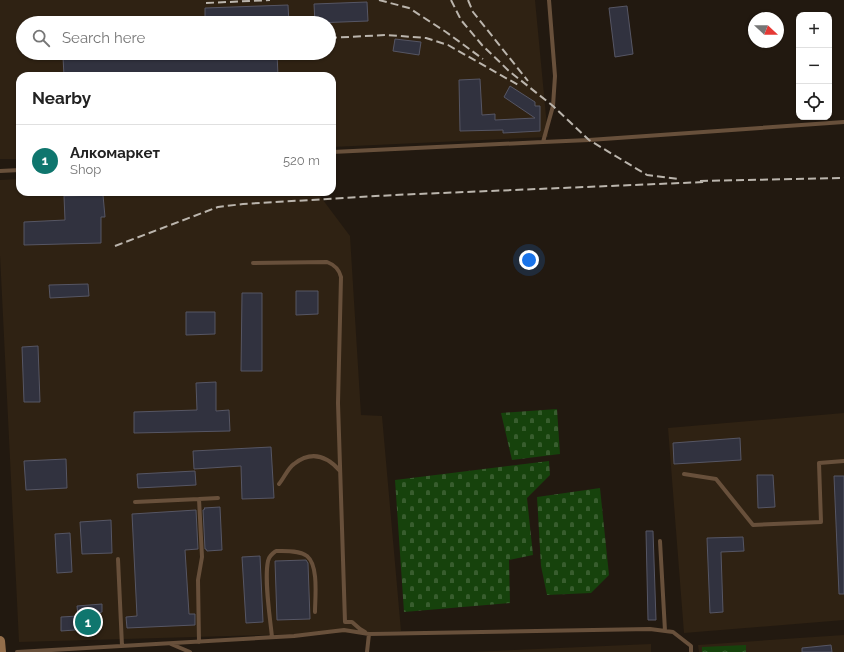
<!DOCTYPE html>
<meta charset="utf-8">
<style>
:root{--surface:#fff;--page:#f6f6f6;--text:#222;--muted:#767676;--line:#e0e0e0;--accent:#0f766e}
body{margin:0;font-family:Raleway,sans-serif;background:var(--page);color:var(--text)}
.controls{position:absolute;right:12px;top:12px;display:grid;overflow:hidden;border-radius:8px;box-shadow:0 1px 3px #0004}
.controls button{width:36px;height:36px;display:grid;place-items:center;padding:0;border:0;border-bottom:1px solid var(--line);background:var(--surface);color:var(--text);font:20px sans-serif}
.compass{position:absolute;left:748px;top:12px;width:36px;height:36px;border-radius:50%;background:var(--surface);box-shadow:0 1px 3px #0004;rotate:112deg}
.you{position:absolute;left:529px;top:260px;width:14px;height:14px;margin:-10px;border:3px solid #fff;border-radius:50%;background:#1a73e8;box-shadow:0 0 0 6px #1a73e833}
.badge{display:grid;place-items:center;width:26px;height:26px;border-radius:50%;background:var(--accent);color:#fff;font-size:13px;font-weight:700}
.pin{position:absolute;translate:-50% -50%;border:2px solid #fff;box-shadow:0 1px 4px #0006}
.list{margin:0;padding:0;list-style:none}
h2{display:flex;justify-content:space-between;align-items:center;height:52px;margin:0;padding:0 16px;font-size:17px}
h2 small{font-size:13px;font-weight:400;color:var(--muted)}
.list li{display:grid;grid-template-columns:26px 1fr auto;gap:12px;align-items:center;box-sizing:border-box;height:72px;padding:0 16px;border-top:1px solid var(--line)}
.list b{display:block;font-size:15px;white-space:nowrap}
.list p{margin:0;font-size:13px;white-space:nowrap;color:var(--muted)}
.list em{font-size:13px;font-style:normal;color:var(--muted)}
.icon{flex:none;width:22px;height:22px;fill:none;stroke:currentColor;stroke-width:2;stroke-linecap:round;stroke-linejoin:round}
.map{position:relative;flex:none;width:844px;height:652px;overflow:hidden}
.search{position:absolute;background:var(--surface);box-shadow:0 1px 3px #0004;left:16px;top:16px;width:320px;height:44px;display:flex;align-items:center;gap:10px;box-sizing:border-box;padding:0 14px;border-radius:22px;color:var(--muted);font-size:15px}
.panel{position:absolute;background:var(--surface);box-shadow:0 1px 3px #0004;left:16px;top:72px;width:320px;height:124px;border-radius:12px}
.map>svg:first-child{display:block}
.built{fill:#2f2213;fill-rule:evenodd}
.cemetery{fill:url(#cemetery-stones)}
.park{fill:url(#park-crowns)}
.building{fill:#31323f;stroke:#565664}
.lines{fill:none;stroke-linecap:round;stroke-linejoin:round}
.lane{stroke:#68503b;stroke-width:4}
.secondary{stroke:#946e4b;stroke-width:10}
.rail{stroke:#bbb5ad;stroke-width:2;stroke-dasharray:8 4;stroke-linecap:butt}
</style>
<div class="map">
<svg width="844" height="652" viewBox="0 0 844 652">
<defs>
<pattern id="cemetery-stones" width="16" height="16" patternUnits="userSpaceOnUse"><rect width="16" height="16" fill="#16420c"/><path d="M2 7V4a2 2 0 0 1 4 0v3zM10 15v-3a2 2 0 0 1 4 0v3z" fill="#385d2e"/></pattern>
<pattern id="park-crowns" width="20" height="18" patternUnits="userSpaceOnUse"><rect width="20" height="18" fill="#16420c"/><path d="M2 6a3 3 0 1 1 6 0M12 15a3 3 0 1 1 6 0" fill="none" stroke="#385d2e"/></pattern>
</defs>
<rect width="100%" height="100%" fill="#221910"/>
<path class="built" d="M0,0H535L548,137L332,147V76H20V159H0ZM23,23H329V53H23Z
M20,179V192H317L350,236L361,415L382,416L401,631L19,642L0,255V180Z
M844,413V620L684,633L668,428Z
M844,635V652H699L698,645Z
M651,644V652H470Z"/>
<path class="cemetery" d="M557,409L560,454L512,460L501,413Z
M549,461L550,475L527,498L533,555L509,560L510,603L404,612L395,480Z
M600,488L609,575L591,593L547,595L541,566L537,497Z"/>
<path class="park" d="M746,645V652H702V647Z"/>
<path class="building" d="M367,2L368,21L315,23L314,4Z
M288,5L289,23H205V8Z
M627,6L633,54L615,57L609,8Z
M395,39L421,42L419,55L393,51Z
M122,53H277L278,76H64L63,57L122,54Z
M480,79L482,115L495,114V120L535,118L504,97L510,86L535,102V106H540V131L503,133V130L460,131L459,80Z
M103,195L105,217H101V243L24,245V222L65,220L64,196Z
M88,284L89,296L50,298L49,285Z
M296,291H318V314L296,315Z
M242,293H262V371H241Z
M186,312H215V334L186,335Z
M38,346L40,402H24L22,347Z
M216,382V411L229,410L230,431L134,433V412L197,410L196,383Z
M740,438L741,460L674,464L673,443Z
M271,447L274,498L242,499L241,466L194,469L193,451Z
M66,459L67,488L26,490L24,461Z
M195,471L196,485L138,488L137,474Z
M757,475H773L775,507L758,508Z
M834,476H844V594H839Z
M220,507L222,550L207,551L206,549H205L203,510L205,509L204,508Z
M196,510L198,549L185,550L189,614H195V625L127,628L126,617L137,616L132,514Z
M111,520L112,553L82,554L80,522Z
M646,531H653L656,620H648Z
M70,533L72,572L57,573L55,534Z
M743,537L744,551L721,552L723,612L710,613L707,538Z
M260,556L263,622L246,623L242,557Z
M306,560L308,563L310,619L277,620L275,561Z
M102,604V612L98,613L99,625L75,627V630L61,631V617L78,616L77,606Z
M831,645L832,652H802V648Z"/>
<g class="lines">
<path class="lane" d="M543,142L589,140L844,122
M332,152L543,142L553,106L555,76L549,0
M0,171L20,170
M253,263L327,262C335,265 339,269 341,277L338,403L345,622H352L360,629L365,632
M684,474L716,479L753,525L821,522L819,463L844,461
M279,484C284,478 288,468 294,464C312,450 327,456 340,471
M199,499L218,498
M135,502L199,499L202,557L198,580L199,642
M660,541L665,631
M118,559L122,646
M272,637C270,617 264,580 268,561C269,556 272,554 276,551C285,551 299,550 307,556C319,566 315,598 315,612
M171,644L190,652
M17,652L294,636L344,630L369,634L650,629L673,632L691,646V652
M367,652L369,634"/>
<path class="secondary" d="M0,641L1,652"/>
<path class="rail" d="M379,0L409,8L446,32L483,59
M451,0L461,20L482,45L509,71L553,106L589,140L647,175L678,179
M468,0L473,12L528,81
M206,3L270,0
M329,38L386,35L426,38L448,45L520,86
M700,181L844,178
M115,246L218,207L243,204L394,195L705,182"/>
</g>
</svg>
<div class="controls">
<button>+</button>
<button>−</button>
<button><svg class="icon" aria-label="locate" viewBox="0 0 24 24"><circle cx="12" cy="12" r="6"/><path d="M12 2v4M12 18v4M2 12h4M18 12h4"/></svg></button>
</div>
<svg class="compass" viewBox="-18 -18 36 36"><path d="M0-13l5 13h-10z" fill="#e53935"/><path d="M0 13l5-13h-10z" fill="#767676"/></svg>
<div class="you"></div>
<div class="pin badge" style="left:88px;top:622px">1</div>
<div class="search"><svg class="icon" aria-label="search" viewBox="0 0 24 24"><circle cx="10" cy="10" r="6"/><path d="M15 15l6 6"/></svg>Search here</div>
<section class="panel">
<h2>Nearby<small></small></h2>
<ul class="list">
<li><span class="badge">1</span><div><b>Алкомаркет</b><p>Shop</p></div><em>520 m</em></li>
</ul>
</section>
</div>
